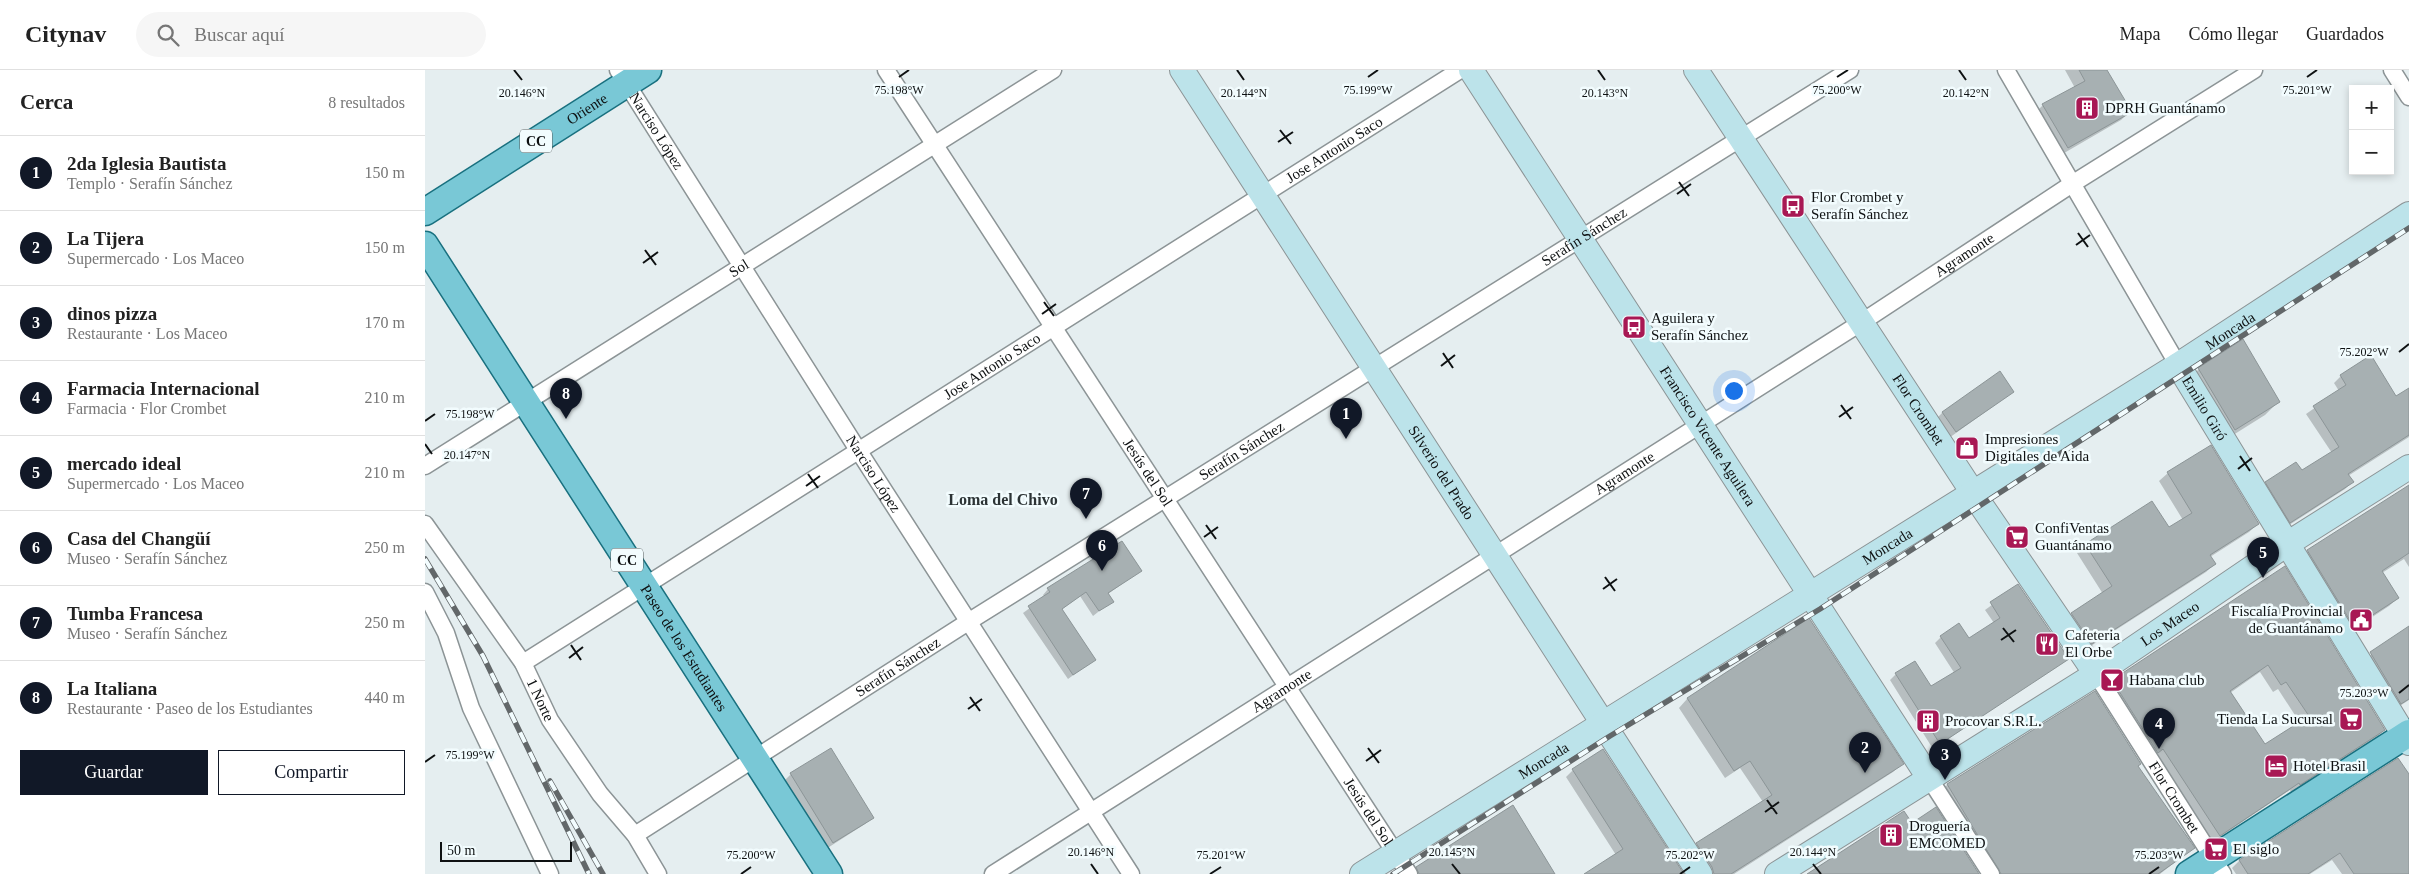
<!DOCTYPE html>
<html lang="es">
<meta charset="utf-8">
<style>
:root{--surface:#fff;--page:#f6f6f6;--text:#222;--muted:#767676;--line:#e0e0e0;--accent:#111827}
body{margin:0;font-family:"Times New Roman",serif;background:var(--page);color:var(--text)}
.controls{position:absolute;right:15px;top:15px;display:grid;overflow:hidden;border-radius:0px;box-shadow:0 2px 8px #0003}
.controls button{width:45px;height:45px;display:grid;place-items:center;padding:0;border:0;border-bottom:1px solid var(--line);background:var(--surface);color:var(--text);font:25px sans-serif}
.scale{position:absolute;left:15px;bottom:12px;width:132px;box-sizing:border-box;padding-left:5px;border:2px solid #0e1112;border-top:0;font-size:14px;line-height:18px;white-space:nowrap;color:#0e1112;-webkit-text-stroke:4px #f2fcfe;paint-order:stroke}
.you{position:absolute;left:1308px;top:320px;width:18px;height:18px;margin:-12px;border:4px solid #fff;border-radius:50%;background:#1a73e8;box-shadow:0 0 0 8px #1a73e833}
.badge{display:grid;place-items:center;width:32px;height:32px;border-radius:50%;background:var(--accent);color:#fff;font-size:16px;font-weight:700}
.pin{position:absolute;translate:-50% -41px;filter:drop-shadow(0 1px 2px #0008)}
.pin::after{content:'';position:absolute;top:26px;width:18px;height:15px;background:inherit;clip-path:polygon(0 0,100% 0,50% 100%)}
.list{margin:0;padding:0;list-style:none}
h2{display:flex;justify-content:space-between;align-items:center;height:65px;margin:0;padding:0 20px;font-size:21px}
h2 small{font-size:16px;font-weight:400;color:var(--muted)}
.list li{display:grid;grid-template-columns:32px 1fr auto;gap:15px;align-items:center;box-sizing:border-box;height:75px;padding:0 20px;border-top:1px solid var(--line)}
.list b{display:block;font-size:19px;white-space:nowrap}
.list p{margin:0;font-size:16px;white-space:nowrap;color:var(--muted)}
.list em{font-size:16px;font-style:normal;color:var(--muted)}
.actions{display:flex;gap:10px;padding:15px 20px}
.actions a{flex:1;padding:11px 0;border:1px solid var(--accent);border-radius:0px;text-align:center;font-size:18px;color:var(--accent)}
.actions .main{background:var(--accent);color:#fff}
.icon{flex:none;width:28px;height:28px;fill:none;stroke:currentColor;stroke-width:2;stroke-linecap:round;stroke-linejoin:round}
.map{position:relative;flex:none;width:1984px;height:804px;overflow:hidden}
header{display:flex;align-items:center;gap:30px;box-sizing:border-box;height:70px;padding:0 25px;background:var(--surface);border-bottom:1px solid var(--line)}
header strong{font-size:24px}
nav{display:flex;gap:28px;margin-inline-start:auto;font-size:18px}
.search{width:350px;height:45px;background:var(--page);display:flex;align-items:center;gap:12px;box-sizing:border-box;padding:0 18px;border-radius:28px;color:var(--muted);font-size:19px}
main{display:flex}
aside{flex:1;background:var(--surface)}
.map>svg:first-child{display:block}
.shadow{fill:#0003;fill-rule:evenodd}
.building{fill:#a7b0b2;stroke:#8c9597;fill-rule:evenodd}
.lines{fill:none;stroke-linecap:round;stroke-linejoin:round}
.street-casing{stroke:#8c9496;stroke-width:19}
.secondary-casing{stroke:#8c9496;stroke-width:26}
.primary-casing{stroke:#19707f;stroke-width:29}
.street{stroke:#fff;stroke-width:16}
.secondary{stroke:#bce3ea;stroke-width:24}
.primary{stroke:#79c8d6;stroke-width:26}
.rail-casing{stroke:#626769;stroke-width:5.5}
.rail{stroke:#f2fcfe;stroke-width:4;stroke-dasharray:11;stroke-linecap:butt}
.ticks{fill:none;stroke:#0e1112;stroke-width:2}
.labels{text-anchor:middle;stroke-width:5;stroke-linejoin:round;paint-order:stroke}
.shield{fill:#f2fcfe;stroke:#525859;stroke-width:1}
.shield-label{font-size:14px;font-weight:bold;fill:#0e1112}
.street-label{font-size:15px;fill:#0e1112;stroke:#f2fcfe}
.poi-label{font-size:15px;fill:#0e1112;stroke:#f2fcfe;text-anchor:start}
.neighbourhood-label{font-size:16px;font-weight:bold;fill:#2c3335;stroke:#f2fcfe}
.ticks-label{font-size:12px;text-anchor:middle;fill:#0e1112;stroke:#f2fcfe;stroke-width:5;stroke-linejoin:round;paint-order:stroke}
</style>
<header>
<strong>Citynav</strong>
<div class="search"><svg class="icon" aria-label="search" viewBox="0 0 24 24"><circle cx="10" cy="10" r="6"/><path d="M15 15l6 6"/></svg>Buscar aquí</div>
<nav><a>Mapa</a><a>Cómo llegar</a><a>Guardados</a></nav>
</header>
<main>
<aside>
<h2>Cerca<small>8 resultados</small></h2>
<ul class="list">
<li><span class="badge">1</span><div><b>2da Iglesia Bautista</b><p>Templo · Serafín Sánchez</p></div><em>150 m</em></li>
<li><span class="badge">2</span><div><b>La Tijera</b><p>Supermercado · Los Maceo</p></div><em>150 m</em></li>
<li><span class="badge">3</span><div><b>dinos pizza</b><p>Restaurante · Los Maceo</p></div><em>170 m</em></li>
<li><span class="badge">4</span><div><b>Farmacia Internacional</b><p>Farmacia · Flor Crombet</p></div><em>210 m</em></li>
<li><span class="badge">5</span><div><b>mercado ideal</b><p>Supermercado · Los Maceo</p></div><em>210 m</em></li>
<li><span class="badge">6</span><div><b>Casa del Changüí</b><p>Museo · Serafín Sánchez</p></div><em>250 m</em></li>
<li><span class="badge">7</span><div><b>Tumba Francesa</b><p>Museo · Serafín Sánchez</p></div><em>250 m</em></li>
<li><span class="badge">8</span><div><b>La Italiana</b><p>Restaurante · Paseo de los Estudiantes</p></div><em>440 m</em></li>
</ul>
<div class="actions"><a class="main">Guardar</a><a>Compartir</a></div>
</aside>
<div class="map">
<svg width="1984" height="804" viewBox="0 0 1984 804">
<rect width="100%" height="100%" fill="#e5eef0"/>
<path class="shadow" d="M1640,0H1680L1705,41L1696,50L1634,86L1609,44L1618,35L1650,18Z
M1818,271L1853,332L1840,345L1797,372L1761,312L1774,299Z
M1916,306L1971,328L1984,319V367L1923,406L1927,412L1920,419L1858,459L1834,420L1841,413L1877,402L1907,383L1881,344L1914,321L1909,313Z
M1588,322L1524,368L1511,349L1517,343Z
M1743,403L1833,454L1824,462L1785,487L1790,494L1781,502L1658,581L1638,552L1647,544L1678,524L1652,483L1660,475L1727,432L1744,459L1758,450L1734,411Z
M1984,417V497L1979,489L1957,503L1973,528L1964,536L1920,565L1875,490L1883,481Z
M1860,498L1959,660L1951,668L1866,722L1865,720L1786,773L1680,619L1687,611ZM1835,602L1848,622L1853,619L1875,653L1840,676L1805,623Z
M715,501L683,524L687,531L668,546L655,526L636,540L669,590L643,609L598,543L620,527L618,525L623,519Z
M1593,516L1642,589L1508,679L1465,610L1471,604L1506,618L1530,604L1510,573L1516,567L1544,570L1569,553L1560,540Z
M1384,550L1477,694L1468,702L1309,804H1277L1264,783L1272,774L1338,732L1315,698L1300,708L1254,638L1262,629Z
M1984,558V630L1970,639L1939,590Z
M1670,623L1712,696L1768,778L1735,804H1566L1515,722L1522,715Z
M1973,689L1984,706V804H1917L1907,790L1885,804H1811L1807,798L1814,791Z
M1148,700L1258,804H1161L1191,785L1141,707Z
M366,704L447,748L440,754L401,779L359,711Z
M1479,742L1487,754L1553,804H1382Z"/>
<path class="building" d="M1654,0H1682L1707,42L1643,78L1617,34L1660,11Z
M1818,269L1855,332L1810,360L1773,298Z
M1946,285L1971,326L1984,318V365L1923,404L1929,412L1865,453L1840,412L1871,392L1877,400L1914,377L1888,336L1921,315L1915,305Z
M1575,301L1589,322L1531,362L1517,342Z
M1786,375L1834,454L1785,485L1791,494L1667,574L1646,543L1687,516L1660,474L1727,431L1744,457L1767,443L1742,402Z
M1984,415V483L1957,501L1974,528L1929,557L1882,480Z
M697,471L717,501L683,523L689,532L674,541L661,522L637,539L671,590L648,605L603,536L625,522L622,518Z
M1860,496L1960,660L1875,715L1874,713L1795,766L1738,679L1733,683L1687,610ZM1843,595L1856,615L1861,612L1884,646L1840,674L1805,621Z
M1593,514L1644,589L1515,674L1470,603L1490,591L1506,616L1536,598L1515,566L1534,553L1544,568L1575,548L1565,532Z
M1384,548L1479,694L1306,804H1289L1287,797L1271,773L1347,725L1325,691L1309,701L1262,628Z
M1984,556V629L1976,634L1945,582Z
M1670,621L1716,694L1713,696L1770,778L1733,804H1576L1522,714Z
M406,678L449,748L408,773L365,703Z
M1178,679L1259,804H1159L1198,779L1147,699Z
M1973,688L1984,704V804H1929L1915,783L1883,804H1823L1814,790Z
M1088,735L1130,804H994L991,797Z
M1511,737L1554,804H1382L1479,741L1487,753Z"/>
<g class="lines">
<g class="street-casing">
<g id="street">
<path id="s1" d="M193,0L433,380L706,804"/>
<path id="s2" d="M461,0L984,804"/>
<path d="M1581,0L1753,295"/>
<path d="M1967,0L1984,27"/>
<path id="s3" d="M0,396L628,0"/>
<path id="s4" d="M0,454L98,593L125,650L175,724L210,765L233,804"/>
<path d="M0,522L21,563L46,638L125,804"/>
<path id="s5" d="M98,593L1035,0"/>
<path id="s6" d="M1671,604L1798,804"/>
<path d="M1504,708L1566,804"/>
<path id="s7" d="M210,765L543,552L1425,0"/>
<path id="s8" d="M568,804L1437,252L1647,114L1829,0"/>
</g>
</g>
<g class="secondary-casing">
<g id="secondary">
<path id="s9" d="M757,0L1275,804"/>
<path id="s10" d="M1046,0L1504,708"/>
<path id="s11" d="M1271,0L1556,435L1671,604"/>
<path id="s12" d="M1753,295L1984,673"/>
<path id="s13" d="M937,804L1753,295L1984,144"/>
<path id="s14" d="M1352,804L1671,604L1862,474L1984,397"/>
</g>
</g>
<g class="primary-casing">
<g id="primary">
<path id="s15" d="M0,142L223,0"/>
<path id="s16" d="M0,175L404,804"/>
<path d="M1764,804L1984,663"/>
</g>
</g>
<use href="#street" class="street"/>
<use href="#secondary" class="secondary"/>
<use href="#primary" class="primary"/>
<g class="rail-casing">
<path id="rail" d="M0,489L58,586L164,804
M125,711L178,804
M968,804L1185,666L1395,539L1984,158"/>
</g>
<use href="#rail" class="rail"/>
</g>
<path class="ticks" d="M89,0L97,10M812,0L819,10M1173,0L1180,10M1534,0L1541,10M474,7L484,0M943,7L953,0M1412,7L1423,0M1882,7L1892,0M855,60L866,74M853,72L868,62M1254,112L1264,126M1252,124L1266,114M1653,163L1663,177M1651,175L1665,165M220,180L231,195M218,193L233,182M619,232L629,246M617,244L631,234M1974,282L1984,274M1018,283L1028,298M1016,296L1030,285M1416,335L1426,349M1414,347L1428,337M0,351L10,344M0,374L7,384M1815,386L1825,401M1813,399L1827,388M383,404L393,418M381,416L395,406M781,455L791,469M779,467L793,457M1180,507L1190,521M1178,519L1192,509M1578,558L1589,572M1576,570L1591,560M146,575L156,590M144,588L158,577M1974,623L1984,615M545,627L555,641M543,639L557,629M943,678L954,693M941,691L956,680M0,692L10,685M1342,730L1352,744M1340,742L1354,732M666,794L673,804M1027,794L1035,804M1388,794L1396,804M316,804L326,797M785,804L796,797M1255,804L1265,797M1724,804L1734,797"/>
<defs>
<g id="building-square" transform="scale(1.25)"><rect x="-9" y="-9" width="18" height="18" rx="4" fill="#a81854" stroke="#f2fcfe"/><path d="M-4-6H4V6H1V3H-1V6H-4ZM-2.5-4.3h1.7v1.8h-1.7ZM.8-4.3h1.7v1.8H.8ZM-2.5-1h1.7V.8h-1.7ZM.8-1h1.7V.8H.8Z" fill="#fff"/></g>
<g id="bus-square" transform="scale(1.25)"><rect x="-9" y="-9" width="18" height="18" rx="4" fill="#a81854" stroke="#f2fcfe"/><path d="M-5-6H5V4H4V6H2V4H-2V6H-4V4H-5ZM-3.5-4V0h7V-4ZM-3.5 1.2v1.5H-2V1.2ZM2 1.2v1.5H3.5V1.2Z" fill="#fff"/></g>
<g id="shop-square" transform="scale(1.25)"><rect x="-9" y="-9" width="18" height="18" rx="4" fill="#a81854" stroke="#f2fcfe"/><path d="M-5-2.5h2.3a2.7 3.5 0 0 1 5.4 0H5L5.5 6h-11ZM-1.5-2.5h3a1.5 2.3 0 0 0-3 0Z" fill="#fff"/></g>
<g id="supermarket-square" transform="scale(1.25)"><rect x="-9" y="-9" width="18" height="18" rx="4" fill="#a81854" stroke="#f2fcfe"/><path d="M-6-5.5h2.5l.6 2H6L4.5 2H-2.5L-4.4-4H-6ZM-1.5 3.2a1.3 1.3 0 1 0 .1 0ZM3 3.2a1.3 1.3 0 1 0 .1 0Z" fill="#fff"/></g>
<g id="civic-square" transform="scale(1.25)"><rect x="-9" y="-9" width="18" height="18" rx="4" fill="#a81854" stroke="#f2fcfe"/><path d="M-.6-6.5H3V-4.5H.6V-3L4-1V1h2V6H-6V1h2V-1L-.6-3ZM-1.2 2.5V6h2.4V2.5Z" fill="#fff"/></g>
<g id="restaurant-square" transform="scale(1.25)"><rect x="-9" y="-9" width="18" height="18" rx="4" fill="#a81854" stroke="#f2fcfe"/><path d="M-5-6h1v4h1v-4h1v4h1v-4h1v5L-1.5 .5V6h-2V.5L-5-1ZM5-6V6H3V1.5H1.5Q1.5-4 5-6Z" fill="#fff"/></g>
<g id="bar-square" transform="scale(1.25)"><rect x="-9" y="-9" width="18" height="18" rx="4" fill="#a81854" stroke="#f2fcfe"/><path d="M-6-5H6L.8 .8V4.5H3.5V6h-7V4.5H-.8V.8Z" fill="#fff"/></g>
<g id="hotel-square" transform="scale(1.25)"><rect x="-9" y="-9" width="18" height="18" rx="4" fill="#a81854" stroke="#f2fcfe"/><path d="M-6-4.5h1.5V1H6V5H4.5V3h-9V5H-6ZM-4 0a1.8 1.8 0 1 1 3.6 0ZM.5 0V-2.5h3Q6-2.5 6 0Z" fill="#fff"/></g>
</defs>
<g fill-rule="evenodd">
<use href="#building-square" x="1662" y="38"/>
<use href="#bus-square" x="1368" y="136"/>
<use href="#bus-square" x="1209" y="257"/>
<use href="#shop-square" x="1542" y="378"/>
<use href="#supermarket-square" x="1592" y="467"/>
<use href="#civic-square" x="1936" y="550"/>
<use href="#restaurant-square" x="1622" y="574"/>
<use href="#bar-square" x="1687" y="610"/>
<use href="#supermarket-square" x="1926" y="649"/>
<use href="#building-square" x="1503" y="651"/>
<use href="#hotel-square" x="1851" y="696"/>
<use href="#building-square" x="1466" y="765"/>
<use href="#supermarket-square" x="1791" y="779"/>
</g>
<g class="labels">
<g class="shield">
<rect x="95" y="59.5" width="32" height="23" rx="4"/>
<rect x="186" y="478.5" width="32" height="23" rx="4"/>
</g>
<g class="shield-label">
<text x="111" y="76">CC</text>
<text x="202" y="495">CC</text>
</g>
<g class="street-label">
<text dy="5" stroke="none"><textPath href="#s15" startOffset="192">Oriente</textPath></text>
<text dy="5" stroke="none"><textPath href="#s1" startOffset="72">Narciso López</textPath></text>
<text dy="5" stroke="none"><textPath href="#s5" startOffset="960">Jose Antonio Saco</textPath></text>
<text dy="5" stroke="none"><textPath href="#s7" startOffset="1122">Serafín Sánchez</textPath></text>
<text dy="5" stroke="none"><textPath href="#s8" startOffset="1152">Agramonte</textPath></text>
<text dy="5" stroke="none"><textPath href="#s3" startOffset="371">Sol</textPath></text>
<text dy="5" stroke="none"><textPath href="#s13" startOffset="1024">Moncada</textPath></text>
<text dy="5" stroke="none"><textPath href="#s5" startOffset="555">Jose Antonio Saco</textPath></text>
<text dy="5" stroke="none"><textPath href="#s12" startOffset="51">Emilio Giró</textPath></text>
<text dy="5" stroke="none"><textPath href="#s11" startOffset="406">Flor Crombet</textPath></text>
<text dy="5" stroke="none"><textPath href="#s10" startOffset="436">Francisco Vicente Aguilera</textPath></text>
<text dy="5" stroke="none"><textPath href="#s7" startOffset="718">Serafín Sánchez</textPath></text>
<text dy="5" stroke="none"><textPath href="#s9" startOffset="479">Silverio del Prado</textPath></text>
<text dy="5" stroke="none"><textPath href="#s2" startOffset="480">Jesús del Sol</textPath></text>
<text dy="5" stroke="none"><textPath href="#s1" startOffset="478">Narciso López</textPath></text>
<text dy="5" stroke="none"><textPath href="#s8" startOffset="748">Agramonte</textPath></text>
<text dy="5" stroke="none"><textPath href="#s13" startOffset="619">Moncada</textPath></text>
<text dy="5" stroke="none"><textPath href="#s14" startOffset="466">Los Maceo</textPath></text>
<text dy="5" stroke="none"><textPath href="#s16" startOffset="479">Paseo de los Estudiantes</textPath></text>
<text dy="5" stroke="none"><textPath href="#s7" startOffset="312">Serafín Sánchez</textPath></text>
<text dy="5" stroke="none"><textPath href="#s8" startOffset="342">Agramonte</textPath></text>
<text dy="5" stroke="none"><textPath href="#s4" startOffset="211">1 Norte</textPath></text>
<text dy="5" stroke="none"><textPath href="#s13" startOffset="214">Moncada</textPath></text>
<text dy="5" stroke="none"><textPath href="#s6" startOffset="146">Flor Crombet</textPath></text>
<text dy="5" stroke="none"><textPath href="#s2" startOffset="885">Jesús del Sol</textPath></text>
</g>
<g class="poi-label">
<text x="1680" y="43">DPRH Guantánamo</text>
<text x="1386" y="132">Flor Crombet y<tspan x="1386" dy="17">Serafín Sánchez</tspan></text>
<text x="1226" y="253">Aguilera y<tspan x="1226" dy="17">Serafín Sánchez</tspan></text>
<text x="1560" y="374">Impresiones<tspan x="1560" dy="17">Digitales de Aida</tspan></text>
<text x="1610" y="463">ConfiVentas<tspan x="1610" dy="17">Guantánamo</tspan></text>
<text x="1918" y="546" text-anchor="end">Fiscalía Provincial<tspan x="1918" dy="17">de Guantánamo</tspan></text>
<text x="1640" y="570">Cafeteria<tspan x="1640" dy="17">El Orbe</tspan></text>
<text x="1704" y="615">Habana club</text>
<text x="1908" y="654" text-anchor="end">Tienda La Sucursal</text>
<text x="1520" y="656">Procovar S.R.L.</text>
<text x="1868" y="701">Hotel Brasil</text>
<text x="1484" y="761">Droguería<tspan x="1484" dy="17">EMCOMED</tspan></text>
<text x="1808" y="784">El siglo</text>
</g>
<g class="neighbourhood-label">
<text x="578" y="435">Loma del Chivo</text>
</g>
</g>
<g class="ticks-label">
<text x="474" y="24">75.198°W</text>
<text x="1882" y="24">75.201°W</text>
<text x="943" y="24">75.199°W</text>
<text x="1412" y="24">75.200°W</text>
<text x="97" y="27">20.146°N</text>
<text x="819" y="27">20.144°N</text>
<text x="1180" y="27">20.143°N</text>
<text x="1541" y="27">20.142°N</text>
<text x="1939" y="286">75.202°W</text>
<text x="45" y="348">75.198°W</text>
<text x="42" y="389">20.147°N</text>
<text x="1939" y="627">75.203°W</text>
<text x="45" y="689">75.199°W</text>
<text x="666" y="786">20.146°N</text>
<text x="1027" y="786">20.145°N</text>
<text x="1388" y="786">20.144°N</text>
<text x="326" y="789">75.200°W</text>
<text x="796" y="789">75.201°W</text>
<text x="1265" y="789">75.202°W</text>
<text x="1734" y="789">75.203°W</text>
</g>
</svg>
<div class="controls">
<button>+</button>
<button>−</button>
</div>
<div class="scale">50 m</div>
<div class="you"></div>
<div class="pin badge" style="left:921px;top:369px">1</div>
<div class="pin badge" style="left:1440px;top:703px">2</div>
<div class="pin badge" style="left:1520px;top:710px">3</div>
<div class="pin badge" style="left:1734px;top:679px">4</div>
<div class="pin badge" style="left:1838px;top:508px">5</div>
<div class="pin badge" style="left:677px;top:501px">6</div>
<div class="pin badge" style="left:661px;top:449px">7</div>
<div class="pin badge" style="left:141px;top:349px">8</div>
</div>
</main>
